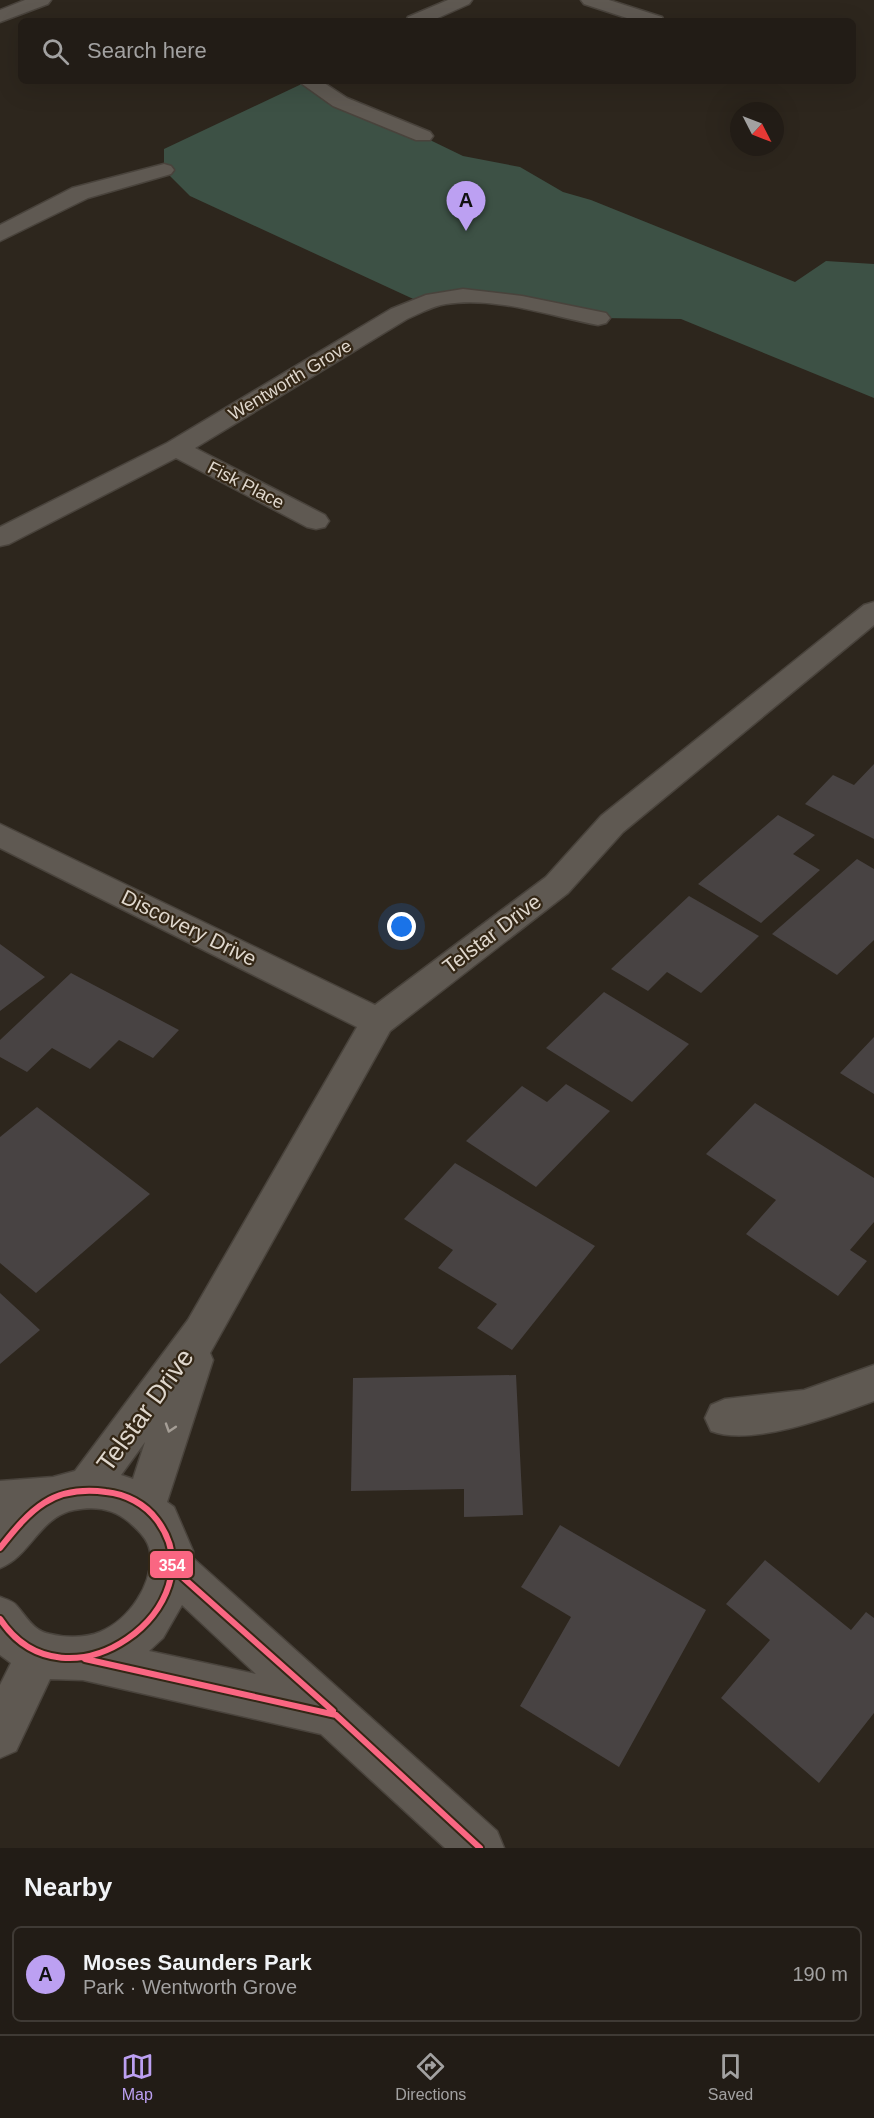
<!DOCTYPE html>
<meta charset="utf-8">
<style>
:root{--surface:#221c16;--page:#2e2923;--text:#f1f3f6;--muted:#a2a1a1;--line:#3f3a35;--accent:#bca0f2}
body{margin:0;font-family:Arial,sans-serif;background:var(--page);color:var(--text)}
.compass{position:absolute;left:730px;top:102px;width:54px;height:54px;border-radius:50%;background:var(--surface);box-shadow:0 6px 24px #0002;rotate:132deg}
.you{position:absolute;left:402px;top:927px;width:21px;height:21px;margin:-15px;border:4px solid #fff;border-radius:50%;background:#1a73e8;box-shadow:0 0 0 9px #1a73e833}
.badge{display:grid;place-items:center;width:39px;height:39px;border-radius:50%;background:var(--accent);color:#111;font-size:20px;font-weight:700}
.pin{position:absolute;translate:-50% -50px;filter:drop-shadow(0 2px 3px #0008)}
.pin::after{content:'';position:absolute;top:32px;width:21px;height:18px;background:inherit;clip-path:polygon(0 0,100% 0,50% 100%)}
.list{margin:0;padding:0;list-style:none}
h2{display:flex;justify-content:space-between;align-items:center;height:78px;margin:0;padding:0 24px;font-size:26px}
h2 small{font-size:20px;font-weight:400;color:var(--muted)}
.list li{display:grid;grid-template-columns:39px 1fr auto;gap:18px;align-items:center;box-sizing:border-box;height:96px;margin:0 12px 12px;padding:0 12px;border:2px solid var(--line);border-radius:9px}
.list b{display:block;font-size:22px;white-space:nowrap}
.list p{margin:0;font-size:20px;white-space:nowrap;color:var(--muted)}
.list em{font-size:20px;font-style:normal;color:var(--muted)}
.icon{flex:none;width:33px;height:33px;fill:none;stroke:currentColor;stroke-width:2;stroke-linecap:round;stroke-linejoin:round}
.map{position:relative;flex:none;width:874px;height:1848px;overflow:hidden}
.search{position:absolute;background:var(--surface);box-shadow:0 6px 24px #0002;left:18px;right:18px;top:18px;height:66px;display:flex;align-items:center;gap:15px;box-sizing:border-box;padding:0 21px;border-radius:9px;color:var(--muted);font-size:22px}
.sheet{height:186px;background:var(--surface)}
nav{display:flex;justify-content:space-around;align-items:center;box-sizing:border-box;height:84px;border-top:2px solid var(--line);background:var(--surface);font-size:16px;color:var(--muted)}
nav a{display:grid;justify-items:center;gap:3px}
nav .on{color:var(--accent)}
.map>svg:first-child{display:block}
.green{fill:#3d5145}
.building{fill:#484343}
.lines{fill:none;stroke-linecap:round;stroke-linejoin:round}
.minor-casing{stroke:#49433c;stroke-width:3}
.minor{fill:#5f5952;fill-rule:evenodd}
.bus-1-casing{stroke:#342716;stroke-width:10}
.bus-1{stroke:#fa6682;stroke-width:6}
.oneway{stroke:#a59e96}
.labels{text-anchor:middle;stroke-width:4.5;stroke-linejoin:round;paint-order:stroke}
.far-street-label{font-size:18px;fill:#dfd7cd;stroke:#342716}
.street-label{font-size:21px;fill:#dfd7cd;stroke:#342716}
.near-street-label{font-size:26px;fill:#dfd7cd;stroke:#342716}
.line-badge{stroke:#342716;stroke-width:2}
.badge-label{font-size:16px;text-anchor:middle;font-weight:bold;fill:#fff}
</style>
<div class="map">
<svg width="874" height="1848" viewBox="0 0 874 1848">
<rect width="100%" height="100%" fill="#2d261d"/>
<path class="green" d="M308,81L463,156L520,167L563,192L591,200L795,282L826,261L874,264V398L681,319L598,318L473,297L422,303L190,196L164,170V149Z"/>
<path class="building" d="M874,764V839L805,804L833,775L854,785Z
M778,815L815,835L793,854L820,870L761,923L698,884Z
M857,859L874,869V940L837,975L772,934Z
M689,896L759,936L701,993L667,972L648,991L611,969Z
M0,944L45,977L0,1011Z
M71,973L179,1030L153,1058L119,1040L90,1069L52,1048L27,1072L0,1057V1040Z
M604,992L689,1044L632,1102L546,1048Z
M874,1037V1094L840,1073Z
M566,1084L610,1111L536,1187L466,1141L522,1086L547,1102Z
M755,1103L874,1178V1222L850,1250L867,1261L838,1296L746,1234L776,1200L706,1154Z
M37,1107L150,1194L36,1293L0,1263V1137Z
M455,1163L595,1246L512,1350L477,1328L497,1304L438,1268L453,1250L404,1219Z
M0,1293L40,1330L0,1364Z
M516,1375L523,1515L464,1517V1489L351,1491L353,1378Z
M560,1525L706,1610L619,1767L520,1706L571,1617L521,1587Z
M765,1560L851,1630L866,1612L874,1618V1713L819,1783L721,1698L770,1640L726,1604Z"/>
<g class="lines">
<g class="minor-casing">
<path id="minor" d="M25,0H51L48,4L0,22V10Z
M448,0H472L469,4L431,21H406L408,17Z
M581,0H609L662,17L664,21H636L584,4Z
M298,81H321L347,98L430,132L433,136L430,140H416L333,106Z
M164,164L171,166L174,170L171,174L88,198L0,241V225L72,188Z
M463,289L522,296L606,313L610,318L606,323L598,325C550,316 495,296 446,304C433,306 420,313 407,319L195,448L325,515L329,521L325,527L316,529L307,527L176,458L9,544L0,546V527L167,443L391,309L426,295Z
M874,602V625L623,832L568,893L390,1031L210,1353L213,1360L167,1502L174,1507L193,1551V1558L497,1831L504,1848H445L321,1734L83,1680L50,1679L16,1751L0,1758V1685L11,1663L0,1655V1597C5,1599 13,1601 16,1605C27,1617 33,1631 50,1634C65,1638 85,1638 100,1632C129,1620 154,1584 150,1551C148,1539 138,1530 129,1522C113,1508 94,1506 74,1510C39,1517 31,1556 0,1568V1481L53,1477L75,1471L188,1320L357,1027L0,848V824L375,1005L546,877L601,816L864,605ZM145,1442L133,1479L121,1475ZM182,1605L256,1674L149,1651L163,1638Z
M874,1365V1401C833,1416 752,1447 711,1431L705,1418L711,1405L725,1399L804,1390Z"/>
</g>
<use href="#minor" class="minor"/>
<g class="bus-1-casing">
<path id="bus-1" d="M0,1548C31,1509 52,1485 106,1492C126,1494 145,1504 157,1520C221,1605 66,1719 0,1619
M171,1567L333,1711
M85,1659L336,1715L480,1848"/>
</g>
<use href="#bus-1" class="bus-1"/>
</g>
<defs><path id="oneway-chevron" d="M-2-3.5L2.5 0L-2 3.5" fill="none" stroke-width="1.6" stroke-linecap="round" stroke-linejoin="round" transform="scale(1.5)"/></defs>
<use class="oneway" href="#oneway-chevron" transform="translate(170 1428) rotate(108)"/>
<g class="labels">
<g class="far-street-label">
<text transform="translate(290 380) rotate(-31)" y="6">Wentworth Grove</text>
<text transform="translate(246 485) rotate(27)" y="6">Fisk Place</text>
</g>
<g class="street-label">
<text transform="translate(189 928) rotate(26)" y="7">Discovery Drive</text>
<text transform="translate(492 934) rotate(-37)" y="7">Telstar Drive</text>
</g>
<g class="near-street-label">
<text transform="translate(145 1410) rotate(-54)" y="9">Telstar Drive</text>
</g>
</g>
<rect class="line-badge" x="149" y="1550" width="45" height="29" rx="6" fill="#fa6682"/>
<g class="badge-label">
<text x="172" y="1571">354</text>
</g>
</svg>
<svg class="compass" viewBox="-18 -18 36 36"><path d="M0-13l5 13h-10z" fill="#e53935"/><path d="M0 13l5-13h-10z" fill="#a2a1a1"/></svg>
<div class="you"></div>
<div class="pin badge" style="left:466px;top:231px">A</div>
<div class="search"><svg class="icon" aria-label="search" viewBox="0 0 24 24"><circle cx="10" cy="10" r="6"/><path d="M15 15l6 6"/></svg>Search here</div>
</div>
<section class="sheet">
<h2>Nearby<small></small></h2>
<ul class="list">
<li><span class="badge">A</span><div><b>Moses Saunders Park</b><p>Park · Wentworth Grove</p></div><em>190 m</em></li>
</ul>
</section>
<nav>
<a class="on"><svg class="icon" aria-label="map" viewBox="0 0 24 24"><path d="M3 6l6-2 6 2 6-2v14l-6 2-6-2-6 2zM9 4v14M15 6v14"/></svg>Map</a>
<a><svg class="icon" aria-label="directions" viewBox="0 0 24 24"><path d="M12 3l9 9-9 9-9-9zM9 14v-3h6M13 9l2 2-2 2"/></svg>Directions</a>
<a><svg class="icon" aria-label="saved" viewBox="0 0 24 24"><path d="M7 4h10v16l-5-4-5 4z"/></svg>Saved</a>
</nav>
